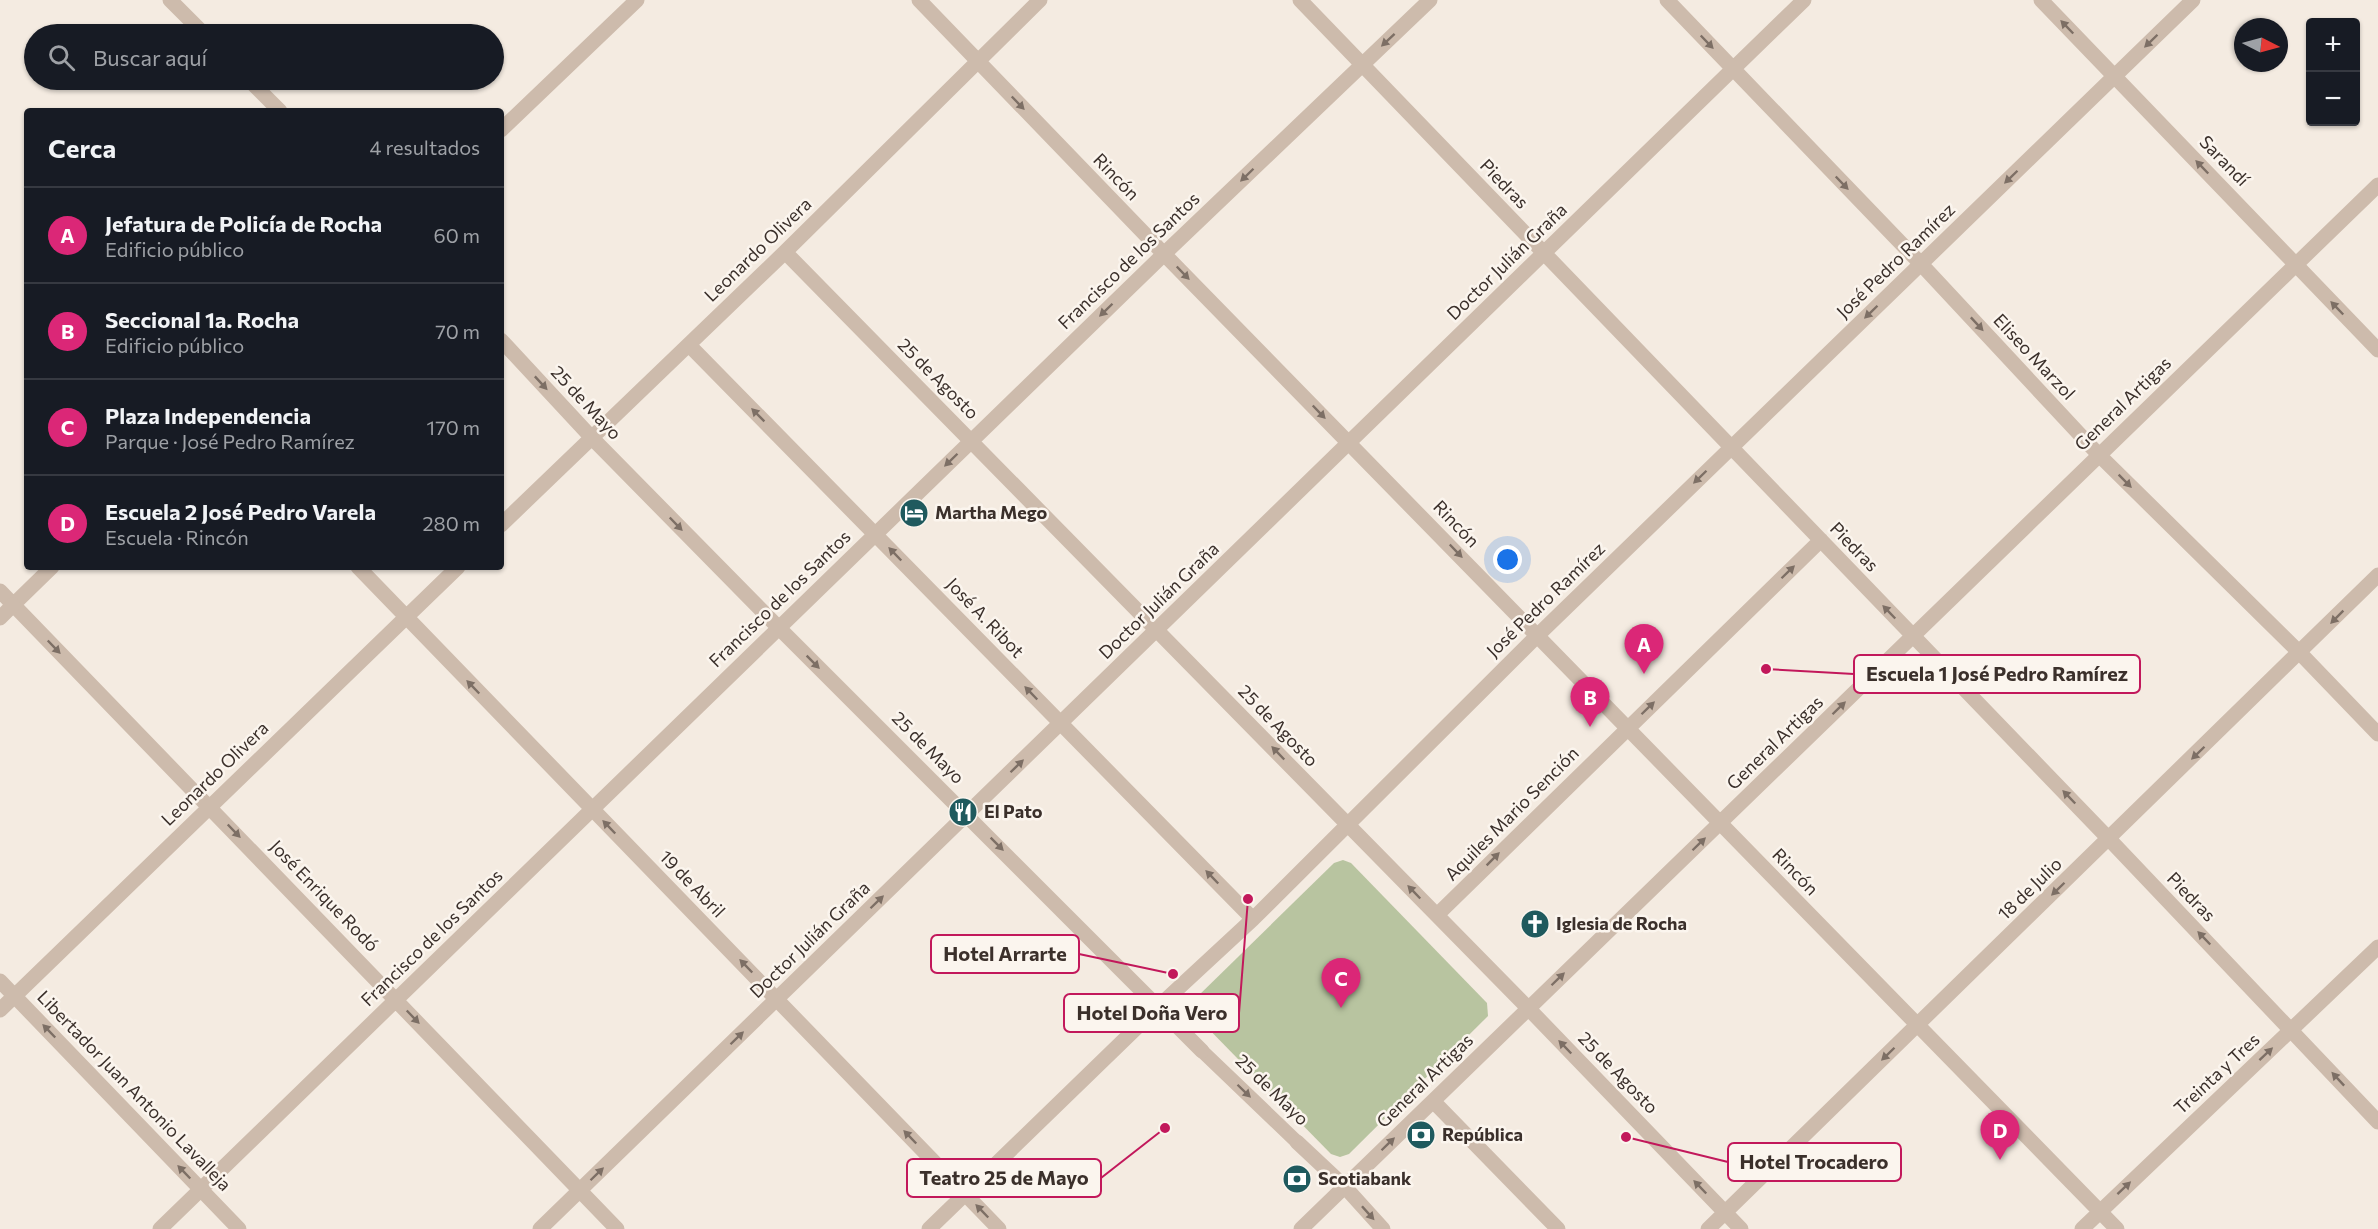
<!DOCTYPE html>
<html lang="es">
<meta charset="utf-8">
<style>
:root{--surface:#171b24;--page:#20242c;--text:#f1f3f6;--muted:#9ea1a6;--line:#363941;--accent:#db2777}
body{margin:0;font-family:Commissioner,sans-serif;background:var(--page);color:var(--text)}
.controls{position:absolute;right:18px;top:18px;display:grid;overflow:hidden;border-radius:6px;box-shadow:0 2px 4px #0004}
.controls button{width:54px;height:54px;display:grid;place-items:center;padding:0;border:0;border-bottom:2px solid var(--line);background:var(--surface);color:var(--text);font:30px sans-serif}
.compass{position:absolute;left:2234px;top:18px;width:54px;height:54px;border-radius:50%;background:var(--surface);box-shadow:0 2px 4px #0004;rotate:96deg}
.you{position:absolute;left:1508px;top:560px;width:21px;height:21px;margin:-15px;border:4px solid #fff;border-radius:50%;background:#1a73e8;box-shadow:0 0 0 9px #1a73e833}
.badge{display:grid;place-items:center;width:39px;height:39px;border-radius:50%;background:var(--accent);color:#fff;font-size:20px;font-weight:700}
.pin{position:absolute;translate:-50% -50px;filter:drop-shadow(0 2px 3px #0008)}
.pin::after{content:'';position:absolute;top:32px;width:21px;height:18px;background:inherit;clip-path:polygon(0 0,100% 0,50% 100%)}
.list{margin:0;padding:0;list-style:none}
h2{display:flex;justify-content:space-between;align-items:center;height:78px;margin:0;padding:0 24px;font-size:26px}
h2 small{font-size:20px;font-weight:400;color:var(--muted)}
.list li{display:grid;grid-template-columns:39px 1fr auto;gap:18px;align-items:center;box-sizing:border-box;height:96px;padding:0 24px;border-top:2px solid var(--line)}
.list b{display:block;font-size:22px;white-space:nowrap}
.list p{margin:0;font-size:20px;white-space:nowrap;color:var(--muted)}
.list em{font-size:20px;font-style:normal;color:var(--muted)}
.icon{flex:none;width:33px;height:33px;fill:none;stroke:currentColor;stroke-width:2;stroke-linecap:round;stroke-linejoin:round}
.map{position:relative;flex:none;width:2378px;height:1229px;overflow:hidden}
.search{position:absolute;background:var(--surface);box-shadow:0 2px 4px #0004;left:24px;top:24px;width:480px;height:66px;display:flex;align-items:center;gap:15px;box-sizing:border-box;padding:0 21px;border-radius:33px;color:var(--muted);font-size:22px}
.panel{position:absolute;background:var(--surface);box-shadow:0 2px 4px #0004;left:24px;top:108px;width:480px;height:462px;border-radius:6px}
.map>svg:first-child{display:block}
.green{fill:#b8c4a0}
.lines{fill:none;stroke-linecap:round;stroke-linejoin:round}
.pedestrian{stroke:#cdbbac;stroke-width:14}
.minor{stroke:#cdbbac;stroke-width:15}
.tertiary{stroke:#cdbbac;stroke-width:15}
.oneway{fill:#7d6f65}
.labels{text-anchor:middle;stroke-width:5;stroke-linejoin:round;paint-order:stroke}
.street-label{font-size:18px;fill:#3b302b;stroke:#fbf5ee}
.poi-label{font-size:18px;font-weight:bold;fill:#3b302b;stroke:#fbf5ee;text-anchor:start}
.leader{fill:none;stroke:#c2185b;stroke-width:2}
.callout-dot{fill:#c2185b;stroke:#fbf5ee;stroke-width:2}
.callout{fill:#fbf5ee;stroke:#c2185b;stroke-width:2}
.callout-label{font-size:20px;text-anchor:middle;font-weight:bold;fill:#3b302b}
</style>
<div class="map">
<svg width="2378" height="1229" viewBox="0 0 2378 1229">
<rect width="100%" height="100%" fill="#f4ebe1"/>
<path class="green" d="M1343,860L1351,863L1487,1003L1488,1016L1349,1154L1340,1157L1331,1154L1195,1015L1192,1007L1195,999L1334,863Z"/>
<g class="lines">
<path class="pedestrian" d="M1202,1051L1297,1142"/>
<path class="minor" d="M170,0L204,34
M919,0L1164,254L2117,1229
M1300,0L2109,839L2378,1122
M1667,0L1921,264L2098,454L2300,653L2378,734
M2041,0L2378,350
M249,80L280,111
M501,130L637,0
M785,252L1528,1008L1741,1229
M501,340L592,438L778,627L1202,1051
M689,345L1253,919
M501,525L785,252L1040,0
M358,567L999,1229
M0,591L617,1229
M13,605L52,567
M1437,915L1821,540
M0,981L239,1229
M0,1010L458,567
M1433,1101L1558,1229
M1297,1142L1345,1187L1383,1229
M160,1229L1164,254L1430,0
M540,1229L1804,0
M929,1229L1158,1007L1253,919L1538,635L2193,0
M1301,1229L2378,185
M1708,1229L2378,575
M2082,1229L2378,947"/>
<path class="tertiary" d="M0,618L13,605"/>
</g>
<defs><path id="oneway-solid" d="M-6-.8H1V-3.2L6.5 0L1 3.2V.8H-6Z" transform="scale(1.5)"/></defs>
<g class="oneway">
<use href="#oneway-solid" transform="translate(2067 27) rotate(-134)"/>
<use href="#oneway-solid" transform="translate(1388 40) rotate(137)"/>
<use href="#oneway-solid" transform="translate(2151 41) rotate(136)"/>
<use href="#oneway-solid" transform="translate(1707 42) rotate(46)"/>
<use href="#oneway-solid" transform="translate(1018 103) rotate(46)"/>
<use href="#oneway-solid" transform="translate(2202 167) rotate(-134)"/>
<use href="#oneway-solid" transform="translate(1247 175) rotate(136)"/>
<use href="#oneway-solid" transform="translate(2011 177) rotate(136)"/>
<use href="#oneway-solid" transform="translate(1842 183) rotate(46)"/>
<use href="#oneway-solid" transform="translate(1183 273) rotate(46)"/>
<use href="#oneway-solid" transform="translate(2337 308) rotate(-134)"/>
<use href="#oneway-solid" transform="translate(1106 310) rotate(136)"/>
<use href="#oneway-solid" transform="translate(1871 312) rotate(136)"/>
<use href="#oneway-solid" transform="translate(1977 324) rotate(47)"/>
<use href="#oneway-solid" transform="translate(541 383) rotate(47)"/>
<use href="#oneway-solid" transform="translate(1319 412) rotate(46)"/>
<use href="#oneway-solid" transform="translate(758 415) rotate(-135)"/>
<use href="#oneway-solid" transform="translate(951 460) rotate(136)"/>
<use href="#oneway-solid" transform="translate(1700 477) rotate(136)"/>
<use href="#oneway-solid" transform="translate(2125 481) rotate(45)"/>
<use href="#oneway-solid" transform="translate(676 524) rotate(46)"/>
<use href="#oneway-solid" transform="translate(1456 551) rotate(46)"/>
<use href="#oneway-solid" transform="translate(895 554) rotate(-134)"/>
<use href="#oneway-solid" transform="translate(1788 572) rotate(-44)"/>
<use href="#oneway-solid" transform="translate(1889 612) rotate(-134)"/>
<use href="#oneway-solid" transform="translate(2337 617) rotate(135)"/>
<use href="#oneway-solid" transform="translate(54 647) rotate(46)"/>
<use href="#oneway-solid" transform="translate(813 662) rotate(45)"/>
<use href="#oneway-solid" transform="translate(473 687) rotate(-134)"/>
<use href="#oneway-solid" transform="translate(1031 693) rotate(-134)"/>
<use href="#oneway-solid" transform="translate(1648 708) rotate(-44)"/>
<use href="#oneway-solid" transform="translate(1839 708) rotate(-44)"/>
<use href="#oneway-solid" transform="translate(1278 753) rotate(-134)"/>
<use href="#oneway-solid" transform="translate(2198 753) rotate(136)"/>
<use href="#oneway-solid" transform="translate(1017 766) rotate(-44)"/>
<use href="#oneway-solid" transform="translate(2069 797) rotate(-134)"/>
<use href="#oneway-solid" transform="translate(609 827) rotate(-134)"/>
<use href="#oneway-solid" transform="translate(234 831) rotate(46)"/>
<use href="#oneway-solid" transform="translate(997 844) rotate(45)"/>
<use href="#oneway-solid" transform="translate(1699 844) rotate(-44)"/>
<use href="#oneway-solid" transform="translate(1493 859) rotate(-45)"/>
<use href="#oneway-solid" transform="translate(1212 877) rotate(-134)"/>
<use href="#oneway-solid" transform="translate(2058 889) rotate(136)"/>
<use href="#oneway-solid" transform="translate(1414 892) rotate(-134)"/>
<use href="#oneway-solid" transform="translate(877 902) rotate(-44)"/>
<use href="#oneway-solid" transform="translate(2204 938) rotate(-134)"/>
<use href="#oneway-solid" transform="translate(746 966) rotate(-134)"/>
<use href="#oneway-solid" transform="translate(1558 979) rotate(-44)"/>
<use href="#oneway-solid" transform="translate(413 1017) rotate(46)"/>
<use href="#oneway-solid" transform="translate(49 1031) rotate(-134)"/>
<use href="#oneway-solid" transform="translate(737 1038) rotate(-44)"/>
<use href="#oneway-solid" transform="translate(1565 1047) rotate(-134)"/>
<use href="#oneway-solid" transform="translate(1888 1054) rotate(136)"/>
<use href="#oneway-solid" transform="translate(2266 1054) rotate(-43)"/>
<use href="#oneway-solid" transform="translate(2338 1079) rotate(-133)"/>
<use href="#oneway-solid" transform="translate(1244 1091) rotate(44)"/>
<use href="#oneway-solid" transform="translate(910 1137) rotate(-134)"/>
<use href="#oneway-solid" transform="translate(1388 1144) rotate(-44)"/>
<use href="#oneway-solid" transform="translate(184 1172) rotate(-134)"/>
<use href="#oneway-solid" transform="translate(597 1174) rotate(-44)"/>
<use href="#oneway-solid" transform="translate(1700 1187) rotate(-134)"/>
<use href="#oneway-solid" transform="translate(2124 1188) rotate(-43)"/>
<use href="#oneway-solid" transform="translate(982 1211) rotate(-134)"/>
<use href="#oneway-solid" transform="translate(1368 1213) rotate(48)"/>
</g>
<defs>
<g id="hotel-disc" transform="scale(1.5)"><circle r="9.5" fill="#1f5a5e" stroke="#fbf5ee"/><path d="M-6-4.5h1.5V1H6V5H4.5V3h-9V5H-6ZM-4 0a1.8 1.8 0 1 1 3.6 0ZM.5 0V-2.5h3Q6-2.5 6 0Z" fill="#fff"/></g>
<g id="restaurant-disc" transform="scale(1.5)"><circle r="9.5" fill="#1f5a5e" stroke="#fbf5ee"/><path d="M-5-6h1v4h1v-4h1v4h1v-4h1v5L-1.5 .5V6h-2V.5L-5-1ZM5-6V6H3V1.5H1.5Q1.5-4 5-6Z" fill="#fff"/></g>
<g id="church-disc" transform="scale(1.5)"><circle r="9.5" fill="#1f5a5e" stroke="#fbf5ee"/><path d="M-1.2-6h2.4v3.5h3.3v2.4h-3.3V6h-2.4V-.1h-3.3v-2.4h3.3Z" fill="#fff"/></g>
<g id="bank-disc" transform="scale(1.5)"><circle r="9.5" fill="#1f5a5e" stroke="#fbf5ee"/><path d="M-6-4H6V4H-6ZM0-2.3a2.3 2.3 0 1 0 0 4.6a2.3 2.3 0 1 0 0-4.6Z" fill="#fff"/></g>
</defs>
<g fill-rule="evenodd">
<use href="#hotel-disc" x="914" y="513"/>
<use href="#restaurant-disc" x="963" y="812"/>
<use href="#church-disc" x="1535" y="924"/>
<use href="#bank-disc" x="1421" y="1135"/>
<use href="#bank-disc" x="1297" y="1179"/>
</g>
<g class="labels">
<g class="street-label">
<text transform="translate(2224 161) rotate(46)" y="6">Sarandí</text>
<text transform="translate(1116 177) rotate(46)" y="6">Rincón</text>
<text transform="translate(1504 184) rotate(46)" y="6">Piedras</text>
<text transform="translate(758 250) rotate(-44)" y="6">Leonardo Olivera</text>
<text transform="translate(1129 261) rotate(-44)" y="6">Francisco de los Santos</text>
<text transform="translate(1896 261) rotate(-44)" y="6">José Pedro Ramírez</text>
<text transform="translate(1507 262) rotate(-44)" y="6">Doctor Julián Graña</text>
<text transform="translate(2034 357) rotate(47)" y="6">Eliseo Marzol</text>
<text transform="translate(938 379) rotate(45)" y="6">25 de Agosto</text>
<text transform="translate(586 403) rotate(47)" y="6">25 de Mayo</text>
<text transform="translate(2123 404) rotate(-44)" y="6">General Artigas</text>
<text transform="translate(1456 524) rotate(46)" y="6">Rincón</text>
<text transform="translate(1854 547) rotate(46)" y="6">Piedras</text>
<text transform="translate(780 599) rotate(-44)" y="6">Francisco de los Santos</text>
<text transform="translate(1546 600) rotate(-44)" y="6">José Pedro Ramírez</text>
<text transform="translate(1159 601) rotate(-44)" y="6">Doctor Julián Graña</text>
<text transform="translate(985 618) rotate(46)" y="6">José A. Ribot</text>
<text transform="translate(1278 726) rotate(46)" y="6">25 de Agosto</text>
<text transform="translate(1775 743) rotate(-44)" y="6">General Artigas</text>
<text transform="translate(928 748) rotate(45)" y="6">25 de Mayo</text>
<text transform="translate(215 774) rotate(-44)" y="6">Leonardo Olivera</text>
<text transform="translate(1512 814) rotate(-45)" y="6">Aquiles Mario Sención</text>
<text transform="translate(1795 872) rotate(46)" y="6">Rincón</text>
<text transform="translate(692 884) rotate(46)" y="6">19 de Abril</text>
<text transform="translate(2030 889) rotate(-44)" y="6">18 de Julio</text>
<text transform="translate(324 896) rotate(46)" y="6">José Enrique Rodó</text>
<text transform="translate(2191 897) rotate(46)" y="6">Piedras</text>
<text transform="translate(432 938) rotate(-44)" y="6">Francisco de los Santos</text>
<text transform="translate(810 940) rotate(-44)" y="6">Doctor Julián Graña</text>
<text transform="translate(1618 1073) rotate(46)" y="6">25 de Agosto</text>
<text transform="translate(2217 1074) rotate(-43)" y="6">Treinta y Tres</text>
<text transform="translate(1425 1081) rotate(-44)" y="6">General Artigas</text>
<text transform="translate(1272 1090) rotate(44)" y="6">25 de Mayo</text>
<text transform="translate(134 1091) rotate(46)" y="6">Libertador Juan Antonio Lavalleja</text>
</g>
<g class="poi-label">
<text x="935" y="519">Martha Mego</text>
<text x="984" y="818">El Pato</text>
<text x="1556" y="930">Iglesia de Rocha</text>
<text x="1442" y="1141">República</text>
<text x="1318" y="1185">Scotiabank</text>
</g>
</g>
<path class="leader" d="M1766 669L1854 674M1173 974L1079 954M1248 899L1239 1013M1626 1137L1728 1162M1165 1128L1101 1178"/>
<g class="callout-dot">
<circle cx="1766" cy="669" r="6"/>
<circle cx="1173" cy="974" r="6"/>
<circle cx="1248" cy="899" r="6"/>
<circle cx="1626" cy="1137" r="6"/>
<circle cx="1165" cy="1128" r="6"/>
</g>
<g class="callout">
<rect x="1854" y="655" width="286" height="38" rx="6"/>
<rect x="931" y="935" width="148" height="38" rx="6"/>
<rect x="1064" y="994" width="175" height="38" rx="6"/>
<rect x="1728" y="1143" width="173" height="38" rx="6"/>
<rect x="907" y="1159" width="194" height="38" rx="6"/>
</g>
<g class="callout-label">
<text x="1997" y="681">Escuela 1 José Pedro Ramírez</text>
<text x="1005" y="961">Hotel Arrarte</text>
<text x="1152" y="1020">Hotel Doña Vero</text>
<text x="1814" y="1169">Hotel Trocadero</text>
<text x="1004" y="1185">Teatro 25 de Mayo</text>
</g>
</svg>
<div class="controls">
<button>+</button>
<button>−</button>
</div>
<svg class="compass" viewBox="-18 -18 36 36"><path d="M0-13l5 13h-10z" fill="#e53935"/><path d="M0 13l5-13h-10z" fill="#9ea1a6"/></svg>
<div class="you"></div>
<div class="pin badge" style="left:1644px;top:674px">A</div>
<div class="pin badge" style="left:1590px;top:727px">B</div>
<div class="pin badge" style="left:1341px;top:1008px">C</div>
<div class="pin badge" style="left:2000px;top:1160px">D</div>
<div class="search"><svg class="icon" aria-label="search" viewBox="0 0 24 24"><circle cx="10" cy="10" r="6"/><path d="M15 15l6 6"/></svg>Buscar aquí</div>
<section class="panel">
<h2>Cerca<small>4 resultados</small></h2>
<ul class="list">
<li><span class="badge">A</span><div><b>Jefatura de Policía de Rocha</b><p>Edificio público</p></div><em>60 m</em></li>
<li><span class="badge">B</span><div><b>Seccional 1a. Rocha</b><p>Edificio público</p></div><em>70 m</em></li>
<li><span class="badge">C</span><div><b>Plaza Independencia</b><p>Parque · José Pedro Ramírez</p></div><em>170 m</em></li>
<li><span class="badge">D</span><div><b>Escuela 2 José Pedro Varela</b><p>Escuela · Rincón</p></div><em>280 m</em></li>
</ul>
</section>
</div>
